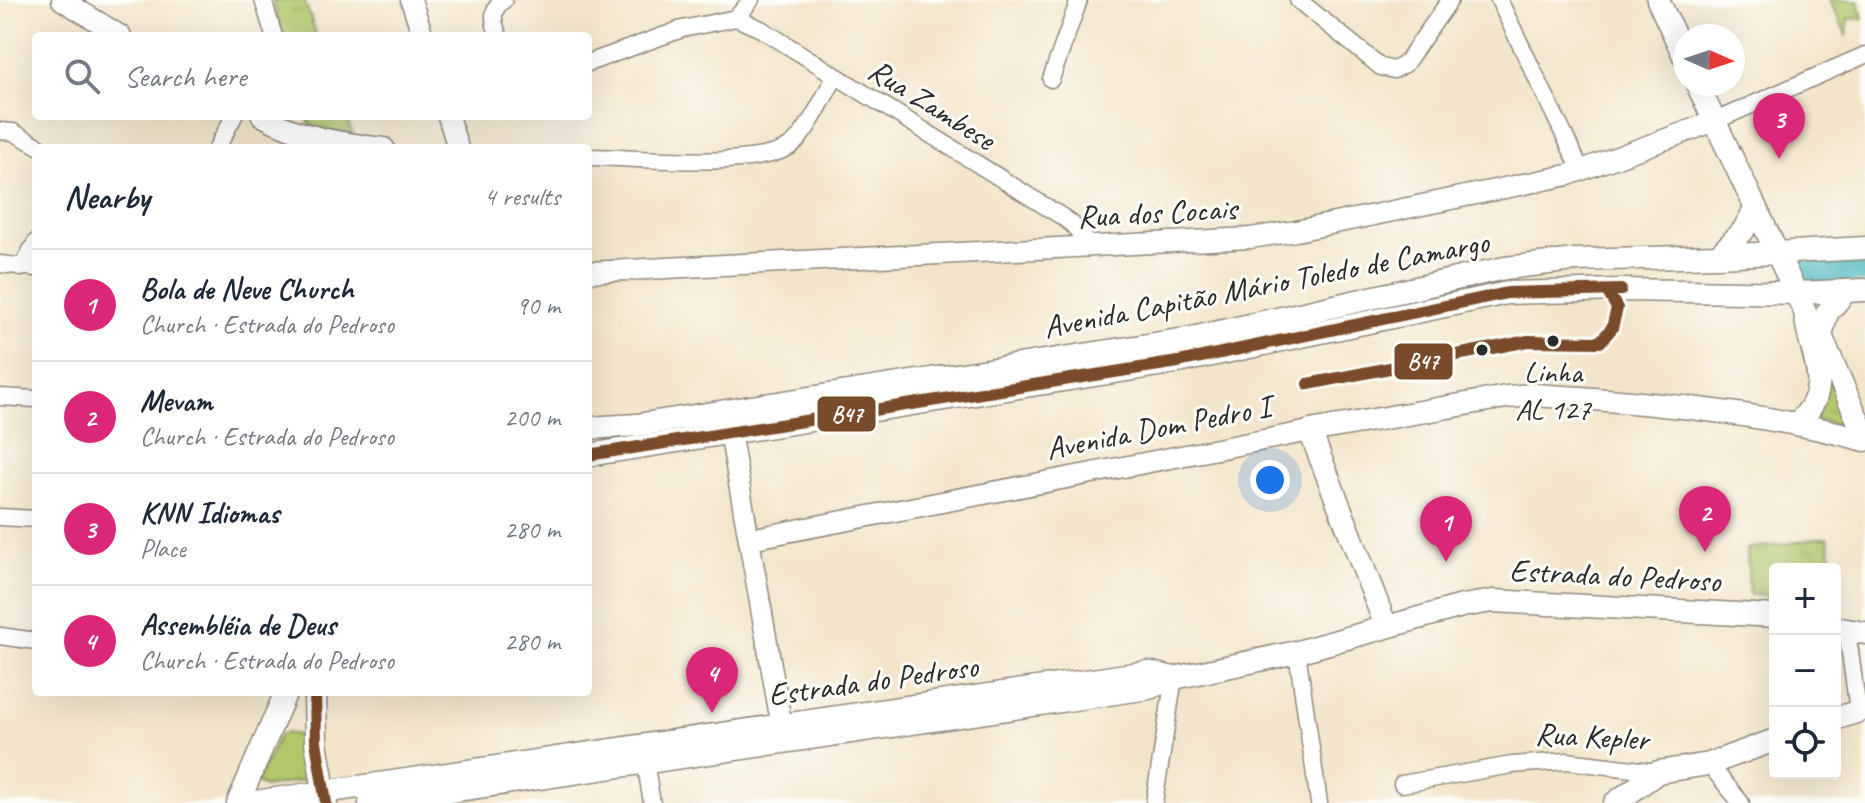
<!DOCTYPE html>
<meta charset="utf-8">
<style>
:root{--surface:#fff;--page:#f2f2f3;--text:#1f2937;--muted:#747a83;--line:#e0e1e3;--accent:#db2777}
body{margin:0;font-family:Caveat,sans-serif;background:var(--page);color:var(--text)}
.controls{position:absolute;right:24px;bottom:24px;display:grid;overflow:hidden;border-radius:8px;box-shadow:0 8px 32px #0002}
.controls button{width:72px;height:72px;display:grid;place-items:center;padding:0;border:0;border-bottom:2px solid var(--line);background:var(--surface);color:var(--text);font:40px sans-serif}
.compass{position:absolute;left:1673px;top:24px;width:72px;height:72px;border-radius:50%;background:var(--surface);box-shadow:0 8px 32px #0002;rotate:93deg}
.you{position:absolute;left:1270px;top:480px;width:28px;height:28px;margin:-20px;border:6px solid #fff;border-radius:50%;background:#1a73e8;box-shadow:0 0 0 12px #1a73e833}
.badge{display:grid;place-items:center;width:52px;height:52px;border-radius:50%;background:var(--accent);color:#fff;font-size:26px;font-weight:700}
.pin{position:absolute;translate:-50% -66px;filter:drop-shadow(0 2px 4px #0008)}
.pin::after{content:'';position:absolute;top:42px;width:28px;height:24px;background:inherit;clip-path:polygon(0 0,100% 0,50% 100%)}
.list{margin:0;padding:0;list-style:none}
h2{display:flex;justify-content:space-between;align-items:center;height:104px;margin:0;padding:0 32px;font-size:34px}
h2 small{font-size:26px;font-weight:400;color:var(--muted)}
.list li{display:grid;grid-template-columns:52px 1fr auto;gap:24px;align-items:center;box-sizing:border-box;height:112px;padding:0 32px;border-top:2px solid var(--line)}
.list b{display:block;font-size:30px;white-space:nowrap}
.list p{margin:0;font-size:26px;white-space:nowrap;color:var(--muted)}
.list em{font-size:26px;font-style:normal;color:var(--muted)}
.icon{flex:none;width:44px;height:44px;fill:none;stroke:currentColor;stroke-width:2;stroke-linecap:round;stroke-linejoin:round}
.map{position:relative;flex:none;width:1865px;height:803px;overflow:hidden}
.search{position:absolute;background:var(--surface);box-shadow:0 8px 32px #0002;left:32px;top:32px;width:560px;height:88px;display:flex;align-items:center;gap:20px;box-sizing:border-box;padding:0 28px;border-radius:8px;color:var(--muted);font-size:30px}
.panel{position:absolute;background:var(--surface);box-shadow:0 8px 32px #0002;left:32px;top:144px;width:560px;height:552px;border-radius:8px}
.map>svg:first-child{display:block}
.grass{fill:#b1c76b;stroke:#6e794b;stroke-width:2}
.park{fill:url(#park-tufts);stroke:#6e794b;stroke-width:2}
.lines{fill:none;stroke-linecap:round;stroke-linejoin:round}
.river{stroke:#45b5bb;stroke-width:26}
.minor-casing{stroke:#8f887b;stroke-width:19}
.tertiary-casing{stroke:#8f887b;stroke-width:23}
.secondary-casing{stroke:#8f887b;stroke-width:25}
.minor{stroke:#fff;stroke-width:16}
.tertiary{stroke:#fff;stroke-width:20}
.secondary{stroke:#fff;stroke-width:22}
.bus-1-casing{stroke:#fdfcf7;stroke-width:18}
.bus-1{stroke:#7a4b2a;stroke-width:12}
.bus-dot{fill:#2b2b2b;stroke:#fdfcf7;stroke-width:3}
.labels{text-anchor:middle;stroke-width:6;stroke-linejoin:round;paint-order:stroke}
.bus-label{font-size:30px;fill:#2b2b2b;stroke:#fdfcf7}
.street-label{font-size:32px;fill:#2b2b2b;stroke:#fdfcf7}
.line-badge{stroke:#fdfcf7;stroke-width:3}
.badge-label{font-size:22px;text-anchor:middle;font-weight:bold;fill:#fff}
</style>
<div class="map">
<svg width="1865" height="803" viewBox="0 0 1865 803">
<defs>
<pattern id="park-tufts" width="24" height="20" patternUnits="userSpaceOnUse" patternTransform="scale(2)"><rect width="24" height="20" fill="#b1c76b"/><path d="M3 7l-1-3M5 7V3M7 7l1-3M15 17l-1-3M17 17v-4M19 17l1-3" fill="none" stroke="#98ab5d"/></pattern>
</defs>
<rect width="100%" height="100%" fill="#fdfcf7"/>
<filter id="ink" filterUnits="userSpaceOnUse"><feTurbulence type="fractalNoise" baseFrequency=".0125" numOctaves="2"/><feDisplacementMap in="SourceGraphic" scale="16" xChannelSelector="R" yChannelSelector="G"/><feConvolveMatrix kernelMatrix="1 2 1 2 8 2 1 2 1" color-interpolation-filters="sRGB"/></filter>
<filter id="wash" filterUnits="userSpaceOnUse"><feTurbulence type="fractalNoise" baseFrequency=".006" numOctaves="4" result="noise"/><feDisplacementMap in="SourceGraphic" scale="32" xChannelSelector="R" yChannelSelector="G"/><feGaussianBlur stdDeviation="1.8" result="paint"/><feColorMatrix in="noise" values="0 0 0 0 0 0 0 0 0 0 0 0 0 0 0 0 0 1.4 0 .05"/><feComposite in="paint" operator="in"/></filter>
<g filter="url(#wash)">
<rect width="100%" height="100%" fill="#f3e5cb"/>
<path class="grass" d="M1829,0H1858L1863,18L1848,19L1847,35Z
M286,733L299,735L305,739L311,779L265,787L256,783L279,735Z"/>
<path class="park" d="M272,0H304L317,36H283Z
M307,116H346L353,135L340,134L310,125Z
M1820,364L1855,427L1807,419Z
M1814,538H1828L1833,569H1775V598L1749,594L1747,549C1769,544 1793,546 1814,538Z"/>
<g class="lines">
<path class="river" d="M1805,273L1865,270"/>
</g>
</g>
<g filter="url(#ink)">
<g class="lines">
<g class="minor-casing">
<path id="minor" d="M263,0L274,36
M1298,0L1381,67L1394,70L1405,64L1450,0
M1499,0L1581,170
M736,18L761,29L1061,216L1072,224L1091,246
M499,36C493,23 490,9 504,0
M588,63L682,29L736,18L751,0
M1051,79L1079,0
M1715,121L1865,55
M0,131L13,132L42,148
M217,148L234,116
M588,157C633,157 761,171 793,144C809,130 824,96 835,77
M0,264L36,268
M21,268L36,242
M0,397L36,399
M0,517L36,519
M1847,630L1858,711
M0,636L36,641
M1297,652L1319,803
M644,755L652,803
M1709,764L1741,803
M1402,784L1512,765L1567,761L1658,772
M1154,803L1174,678"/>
</g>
<g class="tertiary-casing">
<path id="tertiary" d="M62,0L121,36
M411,0L423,36
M262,116C301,137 341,143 384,148
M448,116L458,148
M588,272L1250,238L1296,231L1568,175L1715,121
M730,432L784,739
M750,539L1310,431"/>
</g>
<g class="secondary-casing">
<path id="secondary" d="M1658,0L1685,58
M1697,84L1805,312C1809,357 1837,385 1798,423
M1718,256L1743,231L1756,208
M1845,292L1827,313L1821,336L1865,436
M588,428L637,425L1192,338L1505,268L1575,260L1718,256L1865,248
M588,455L1178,362L1507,293L1621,290L1797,293L1865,290
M1386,626L1310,431L1506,397L1535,395C1646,402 1757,411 1865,440
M1835,628L1865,633
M315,692L316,742L326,803
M1835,719L1865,709
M238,803L286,692
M248,803L1147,672L1174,678
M370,803L1149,688L1174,678L1297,652L1462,606L1493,601L1775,616
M1615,803L1658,772L1709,764L1775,740"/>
</g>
<use href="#minor" class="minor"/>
<use href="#tertiary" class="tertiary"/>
<use href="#secondary" class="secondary"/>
<g class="bus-1-casing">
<path id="bus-1" d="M1308,384L1528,341L1600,342L1612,328L1617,308L1607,291
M588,455L1178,362L1507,293L1621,290
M315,692L316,742L326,803"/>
</g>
<use href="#bus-1" class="bus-1"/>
</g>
</g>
<g class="bus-dot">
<circle cx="1553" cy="341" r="7"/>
<circle cx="1482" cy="350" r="7"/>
</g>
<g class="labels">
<g class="bus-label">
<text x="1553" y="382">Linha<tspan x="1553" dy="37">AL 127</tspan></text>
</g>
<g class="street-label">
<text transform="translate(932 104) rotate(32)" y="11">Rua Zambese</text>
<text transform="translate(1157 212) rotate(-3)" y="11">Rua dos Cocais</text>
<text transform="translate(1266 284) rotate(-11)" y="11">Avenida Capitão Mário Toledo de Camargo</text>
<text transform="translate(1158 427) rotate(-11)" y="11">Avenida Dom Pedro I</text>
<text transform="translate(1615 575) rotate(3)" y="11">Estrada do Pedroso</text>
<text transform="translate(873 680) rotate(-8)" y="11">Estrada do Pedroso</text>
<text transform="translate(1592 736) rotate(3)" y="11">Rua Kepler</text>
</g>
</g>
<g class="line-badge">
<rect x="1393" y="342" width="61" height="39" rx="8" fill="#7a4b2a"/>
<rect x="816" y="395" width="61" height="38" rx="8" fill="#7a4b2a"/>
</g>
<g class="badge-label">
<text x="1423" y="369">B47</text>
<text x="847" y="422">B47</text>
</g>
</svg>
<div class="controls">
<button>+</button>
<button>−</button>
<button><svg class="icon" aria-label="locate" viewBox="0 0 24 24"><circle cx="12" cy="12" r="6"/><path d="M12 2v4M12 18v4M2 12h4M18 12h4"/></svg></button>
</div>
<svg class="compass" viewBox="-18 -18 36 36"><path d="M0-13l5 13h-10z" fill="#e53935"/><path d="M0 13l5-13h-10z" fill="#747a83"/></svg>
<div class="you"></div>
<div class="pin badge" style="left:1446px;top:562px">1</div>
<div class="pin badge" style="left:1705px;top:552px">2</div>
<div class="pin badge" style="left:1779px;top:159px">3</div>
<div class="pin badge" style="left:712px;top:713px">4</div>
<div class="search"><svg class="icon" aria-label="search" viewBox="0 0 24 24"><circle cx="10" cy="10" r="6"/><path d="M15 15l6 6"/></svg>Search here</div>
<section class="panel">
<h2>Nearby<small>4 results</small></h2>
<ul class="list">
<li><span class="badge">1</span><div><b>Bola de Neve Church</b><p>Church · Estrada do Pedroso</p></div><em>90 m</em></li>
<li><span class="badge">2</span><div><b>Mevam</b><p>Church · Estrada do Pedroso</p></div><em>200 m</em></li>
<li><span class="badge">3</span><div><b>KNN Idiomas</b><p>Place</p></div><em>280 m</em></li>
<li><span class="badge">4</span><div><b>Assembléia de Deus</b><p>Church · Estrada do Pedroso</p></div><em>280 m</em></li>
</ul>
</section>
</div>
